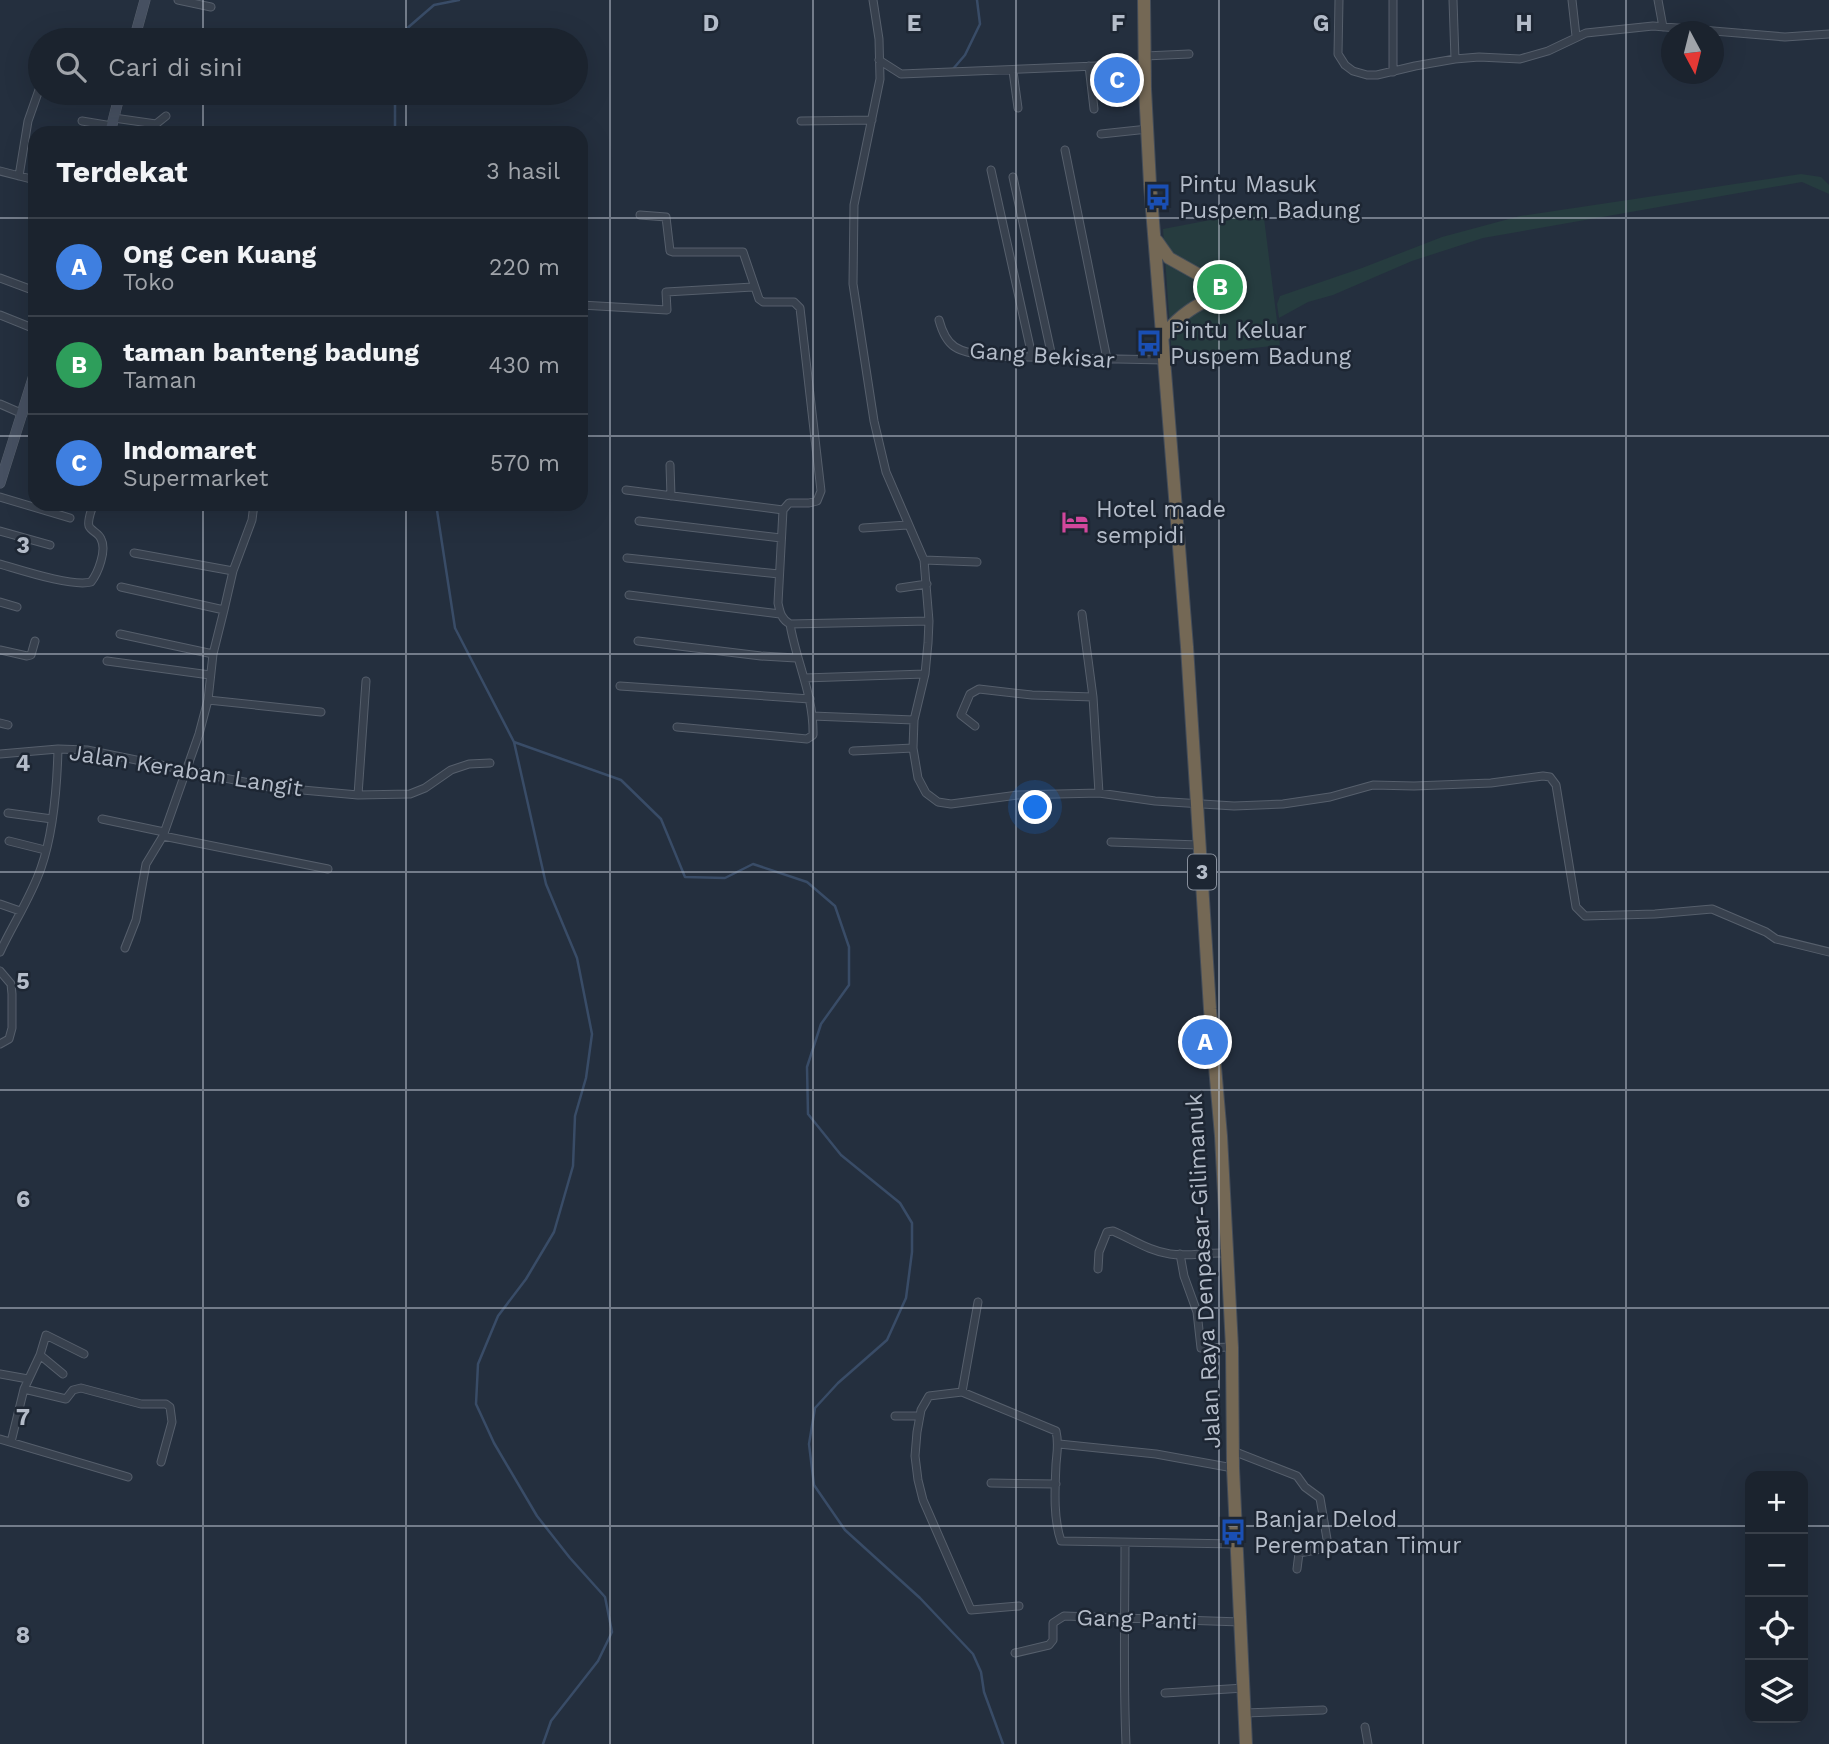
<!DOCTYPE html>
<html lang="id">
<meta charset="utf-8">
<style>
:root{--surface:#1b232e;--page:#282f3a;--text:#f1f3f6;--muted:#a0a4aa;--line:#39404a;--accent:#8ab4f8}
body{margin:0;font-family:"Work Sans",sans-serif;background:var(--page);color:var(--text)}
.controls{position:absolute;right:21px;bottom:21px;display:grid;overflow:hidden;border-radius:14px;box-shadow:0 7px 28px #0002}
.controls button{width:63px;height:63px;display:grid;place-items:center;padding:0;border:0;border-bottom:2px solid var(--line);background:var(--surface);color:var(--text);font:35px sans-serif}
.compass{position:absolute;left:1661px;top:21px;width:63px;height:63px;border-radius:50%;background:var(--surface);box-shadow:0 7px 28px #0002;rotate:173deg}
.you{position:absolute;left:1036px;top:808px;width:24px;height:24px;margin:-18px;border:5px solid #fff;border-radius:50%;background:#1a73e8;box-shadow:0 0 0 10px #1a73e833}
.badge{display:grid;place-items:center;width:46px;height:46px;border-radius:50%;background:var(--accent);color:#fff;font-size:23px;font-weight:700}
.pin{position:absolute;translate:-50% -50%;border:4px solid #fff;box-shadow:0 2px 7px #0006}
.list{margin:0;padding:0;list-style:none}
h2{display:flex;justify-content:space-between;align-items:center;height:91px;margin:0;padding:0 28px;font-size:30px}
h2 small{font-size:23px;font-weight:400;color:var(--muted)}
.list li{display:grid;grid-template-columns:46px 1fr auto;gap:21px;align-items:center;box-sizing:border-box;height:98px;padding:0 28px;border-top:2px solid var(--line)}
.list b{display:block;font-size:26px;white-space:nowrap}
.list p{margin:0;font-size:23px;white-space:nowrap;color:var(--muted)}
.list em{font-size:23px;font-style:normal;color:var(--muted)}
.icon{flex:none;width:38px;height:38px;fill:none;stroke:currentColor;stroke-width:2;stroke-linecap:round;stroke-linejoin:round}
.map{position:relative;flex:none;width:1829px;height:1744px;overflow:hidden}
.search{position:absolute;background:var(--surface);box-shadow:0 7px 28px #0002;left:28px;top:28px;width:560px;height:77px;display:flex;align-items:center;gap:18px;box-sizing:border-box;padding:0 24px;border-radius:38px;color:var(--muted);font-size:26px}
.panel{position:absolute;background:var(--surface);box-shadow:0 7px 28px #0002;left:28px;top:126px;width:560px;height:385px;border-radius:21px}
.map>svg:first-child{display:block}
.green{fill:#263c3f}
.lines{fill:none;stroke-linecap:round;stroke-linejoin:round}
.stream{stroke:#394c67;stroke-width:2.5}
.street-casing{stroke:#565f6c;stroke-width:9}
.secondary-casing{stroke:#565f6c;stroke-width:11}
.highway-casing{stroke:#434c59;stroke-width:14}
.street{stroke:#38414e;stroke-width:7}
.secondary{stroke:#465061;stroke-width:10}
.highway{stroke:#746855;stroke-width:12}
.grid{fill:none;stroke:#b4bcc9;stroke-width:2;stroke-opacity:0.55}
.labels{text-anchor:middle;stroke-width:5;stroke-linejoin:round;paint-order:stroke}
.shield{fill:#1d2633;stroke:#878f9c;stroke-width:2}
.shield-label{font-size:21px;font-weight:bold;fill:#b4bcc9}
.poi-label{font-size:23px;fill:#b4bcc9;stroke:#1d2633;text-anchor:start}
.street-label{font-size:23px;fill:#b4bcc9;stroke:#1d2633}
.grid-label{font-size:23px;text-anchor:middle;font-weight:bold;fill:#b4bcc9;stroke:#1d2633;stroke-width:5;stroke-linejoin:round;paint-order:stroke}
</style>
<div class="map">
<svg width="1829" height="1744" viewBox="0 0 1829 1744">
<rect width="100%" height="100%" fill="#242f3e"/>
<path class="green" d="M1801,174L1821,177L1829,185V194L1802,182L1483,238L1412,261L1333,295L1308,302L1279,318L1277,304L1280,296L1362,268L1442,237L1520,216Z
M1263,210L1280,345L1172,357L1163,229Z"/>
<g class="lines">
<path class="stream" d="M397,37L434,5L459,0
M953,69L965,55L980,24L977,0
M395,93V133
M436,504L455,628L514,742L546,884L577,958L592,1034L586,1078L575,1116L573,1166L554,1232L526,1279L498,1316L478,1364L476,1404L494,1443L537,1516L570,1558L605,1597L612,1632L598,1661L551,1721L543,1744
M514,742L621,780L661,819L685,877L725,878L753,864L807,882L835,906L849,947V985L821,1024L807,1067L808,1114L841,1155L900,1203L912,1223V1252L906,1298L887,1340L838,1383L815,1408L809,1444L814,1485L845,1530L920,1598L973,1654L981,1672L984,1692L1003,1744"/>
<g class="street-casing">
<path id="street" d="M178,0L211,7
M873,0L879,39L880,79L854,205L853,284L874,421L886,472L924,560L929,621L928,643L925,674L914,720L913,748L918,778L926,793L938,802L951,804L1018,795L1099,793L1155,801L1234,806L1283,804L1330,797L1373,785L1414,786L1491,783L1543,776L1550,777L1556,785L1576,907L1585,916L1655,914L1712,909L1766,932L1776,939L1829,952
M1339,0L1338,54L1345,65L1353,71L1367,75H1377L1415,66L1455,59L1479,57L1520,59L1548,51L1586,33L1653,26L1785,37L1829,34
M1393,0V72
M1453,0L1455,59
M1572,0L1576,36
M1658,0L1663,27
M1145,56L1189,54
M879,60L901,74L1145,64
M1089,66L1094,109
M1013,71L1018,108
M114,118L156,124L166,116
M82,121L112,126
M801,121L872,120
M1101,134L1148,129
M1065,150L1107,359
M991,170L1032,356
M0,171L35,180
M19,176L28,121L40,87
M1013,177L1052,357
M640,215L666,217L670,251L673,252H743L759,299L763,302H794L800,308L821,491L817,501L809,503H789L783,510
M0,278L35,291
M581,305L667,310L666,292L753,287
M0,315L35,329
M939,320C947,350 959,351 988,356L1164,360
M0,404L23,414
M670,465L671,496
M626,490L783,510L778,603C780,612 781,619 790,624C796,661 814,696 813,735L807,739L677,727
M0,497L70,518
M639,521L781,538
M863,528L907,525
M0,531L50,545
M134,553L233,571
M627,558L779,574
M924,560L977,562
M0,564C21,570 72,587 91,582C98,573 107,550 101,539C99,533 91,531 89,526C87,520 92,510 93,504
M121,587L224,610
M900,588L927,584
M629,595L780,614
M0,602L17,607
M1082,614L1093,697L1099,793
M790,624L929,621
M120,634L213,654
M638,641L761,656L796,658
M0,650L27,656L31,655L35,641
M107,661L210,675
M804,678L925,674
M620,686L810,699
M208,700L321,712
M812,716L914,720
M0,723L8,725
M975,726L961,715L970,694L979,689L1032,695L1093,697
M853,751L913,748
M0,754L58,749L87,750L269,787L358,795L410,794L425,788L451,770L469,764L490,763
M358,795L366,681
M8,813L52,819
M102,819L164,832
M163,836L328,869
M9,841L45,850
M1111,842L1199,845
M0,904L20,911
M125,948L136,920L146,864L163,836L199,734L208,700L213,654L224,610L233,571L252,520L254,504
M0,952C13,924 31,897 41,868C54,831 57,788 58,749
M0,971L11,984L12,994V1028L9,1039L0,1044
M1180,1254L1184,1276L1197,1312L1201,1348L1232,1347
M1098,1269L1099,1252L1107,1232L1113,1231C1132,1239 1149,1251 1170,1254C1188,1257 1207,1252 1225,1253
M40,1355L63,1374
M0,1374L28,1379
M24,1389L66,1399L73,1390L81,1388L141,1404H166L170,1407L172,1422L161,1462
M962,1392L978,1302
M895,1416H920
M0,1439L128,1477
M11,1442L24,1389L40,1355L46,1335L84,1354
M1059,1444L1156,1454L1233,1468
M1233,1451L1297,1476L1305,1487L1320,1498L1328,1545L1321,1549L1299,1553L1297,1569
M991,1483L1056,1484
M1125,1543C1125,1610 1123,1677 1126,1744
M1019,1606L971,1610L923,1500L918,1480L915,1456L917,1432L921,1410L929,1396L962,1392L1056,1431C1059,1444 1057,1451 1056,1464C1055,1488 1053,1518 1061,1541L1237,1544
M1015,1653L1049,1645L1053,1640V1623L1064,1616L1241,1622
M1165,1693L1244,1688
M1245,1713L1323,1710
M1365,1727L1368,1744"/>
</g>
<g class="secondary-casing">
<path id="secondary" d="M134,40L145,0
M110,133L120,93
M0,483L35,372"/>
</g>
<g class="highway-casing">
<path id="highway" d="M1144,0L1145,89L1150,184L1187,647L1210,1009L1221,1136L1232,1347L1233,1468L1246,1744
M1157,241L1169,258L1210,281
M1162,338C1175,319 1190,308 1210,299"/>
</g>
<use href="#street" class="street"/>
<use href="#secondary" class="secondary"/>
<use href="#highway" class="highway"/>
</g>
<path class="grid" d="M203,0V40M406,0V40M610,0V1744M813,0V1744M1016,0V1744M1219,0V1744M1423,0V1744M1626,0V1744M203,93V133M406,93V133M0,218H35M581,218H1829M0,436H35M581,436H1829M203,504V1744M406,504V1744M0,654H1829M0,872H1829M0,1090H1829M0,1308H1829M0,1526H1750M1803,1526H1829"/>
<defs>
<g id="bus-bare" transform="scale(2.1)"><path d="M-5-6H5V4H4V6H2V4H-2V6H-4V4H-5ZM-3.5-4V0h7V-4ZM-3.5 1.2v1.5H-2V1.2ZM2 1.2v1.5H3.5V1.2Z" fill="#1a4fb4" stroke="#1d2633" stroke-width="2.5" paint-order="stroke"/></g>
<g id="hotel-bare" transform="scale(2.1)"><path d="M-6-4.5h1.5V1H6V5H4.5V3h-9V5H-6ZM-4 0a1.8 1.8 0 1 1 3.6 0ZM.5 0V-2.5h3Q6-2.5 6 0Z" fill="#d1479c" stroke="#1d2633" stroke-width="2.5" paint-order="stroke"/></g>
</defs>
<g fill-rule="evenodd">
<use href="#bus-bare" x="1158" y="197"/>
<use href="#bus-bare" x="1149" y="343"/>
<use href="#hotel-bare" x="1075" y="522"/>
<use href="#bus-bare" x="1233" y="1532"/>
</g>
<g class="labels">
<rect class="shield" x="1188" y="854.5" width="28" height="35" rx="5"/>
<g class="shield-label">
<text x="1202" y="879">3</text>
</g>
<g class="poi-label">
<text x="1179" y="192">Pintu Masuk<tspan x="1179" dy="26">Puspem Badung</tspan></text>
<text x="1170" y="338">Pintu Keluar<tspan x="1170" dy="26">Puspem Badung</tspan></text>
<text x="1096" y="517">Hotel made<tspan x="1096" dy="26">sempidi</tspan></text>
<text x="1254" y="1527">Banjar Delod<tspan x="1254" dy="26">Perempatan Timur</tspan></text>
</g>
<g class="street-label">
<text transform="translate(1042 355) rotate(4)" y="8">Gang Bekisar</text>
<text transform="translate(186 770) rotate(9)" y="8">Jalan Keraban Langit</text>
<text transform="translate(1203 1271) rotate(-93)" y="8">Jalan Raya Denpasar-Gilimanuk</text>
<text transform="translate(1137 1619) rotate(2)" y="8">Gang Panti</text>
</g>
</g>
<g class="grid-label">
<text x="711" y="31">D</text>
<text x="914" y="31">E</text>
<text x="1118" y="31">F</text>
<text x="1321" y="31">G</text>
<text x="1524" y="31">H</text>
<text x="23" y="553">3</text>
<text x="23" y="771">4</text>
<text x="23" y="989">5</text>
<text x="23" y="1207">6</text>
<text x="23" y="1425">7</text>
<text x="23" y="1643">8</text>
</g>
</svg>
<div class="controls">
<button>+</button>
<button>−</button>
<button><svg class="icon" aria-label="locate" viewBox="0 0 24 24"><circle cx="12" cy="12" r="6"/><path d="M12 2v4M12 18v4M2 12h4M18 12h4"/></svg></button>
<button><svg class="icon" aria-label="layers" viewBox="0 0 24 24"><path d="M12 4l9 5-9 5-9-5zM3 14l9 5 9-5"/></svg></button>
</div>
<svg class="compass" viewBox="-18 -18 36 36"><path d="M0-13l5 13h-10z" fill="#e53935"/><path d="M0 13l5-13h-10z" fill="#a0a4aa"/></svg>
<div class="you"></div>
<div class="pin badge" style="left:1205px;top:1042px;background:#3f7fe0">A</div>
<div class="pin badge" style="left:1220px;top:287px;background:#2e9e5b">B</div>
<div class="pin badge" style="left:1117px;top:80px;background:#3f7fe0">C</div>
<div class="search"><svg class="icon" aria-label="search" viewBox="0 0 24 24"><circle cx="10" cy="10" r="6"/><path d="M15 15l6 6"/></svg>Cari di sini</div>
<section class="panel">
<h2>Terdekat<small>3 hasil</small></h2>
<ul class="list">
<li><span class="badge" style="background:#3f7fe0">A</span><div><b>Ong Cen Kuang</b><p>Toko</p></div><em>220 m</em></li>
<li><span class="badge" style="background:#2e9e5b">B</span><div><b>taman banteng badung</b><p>Taman</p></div><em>430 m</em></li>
<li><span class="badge" style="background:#3f7fe0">C</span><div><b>Indomaret</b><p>Supermarket</p></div><em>570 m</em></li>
</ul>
</section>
</div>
